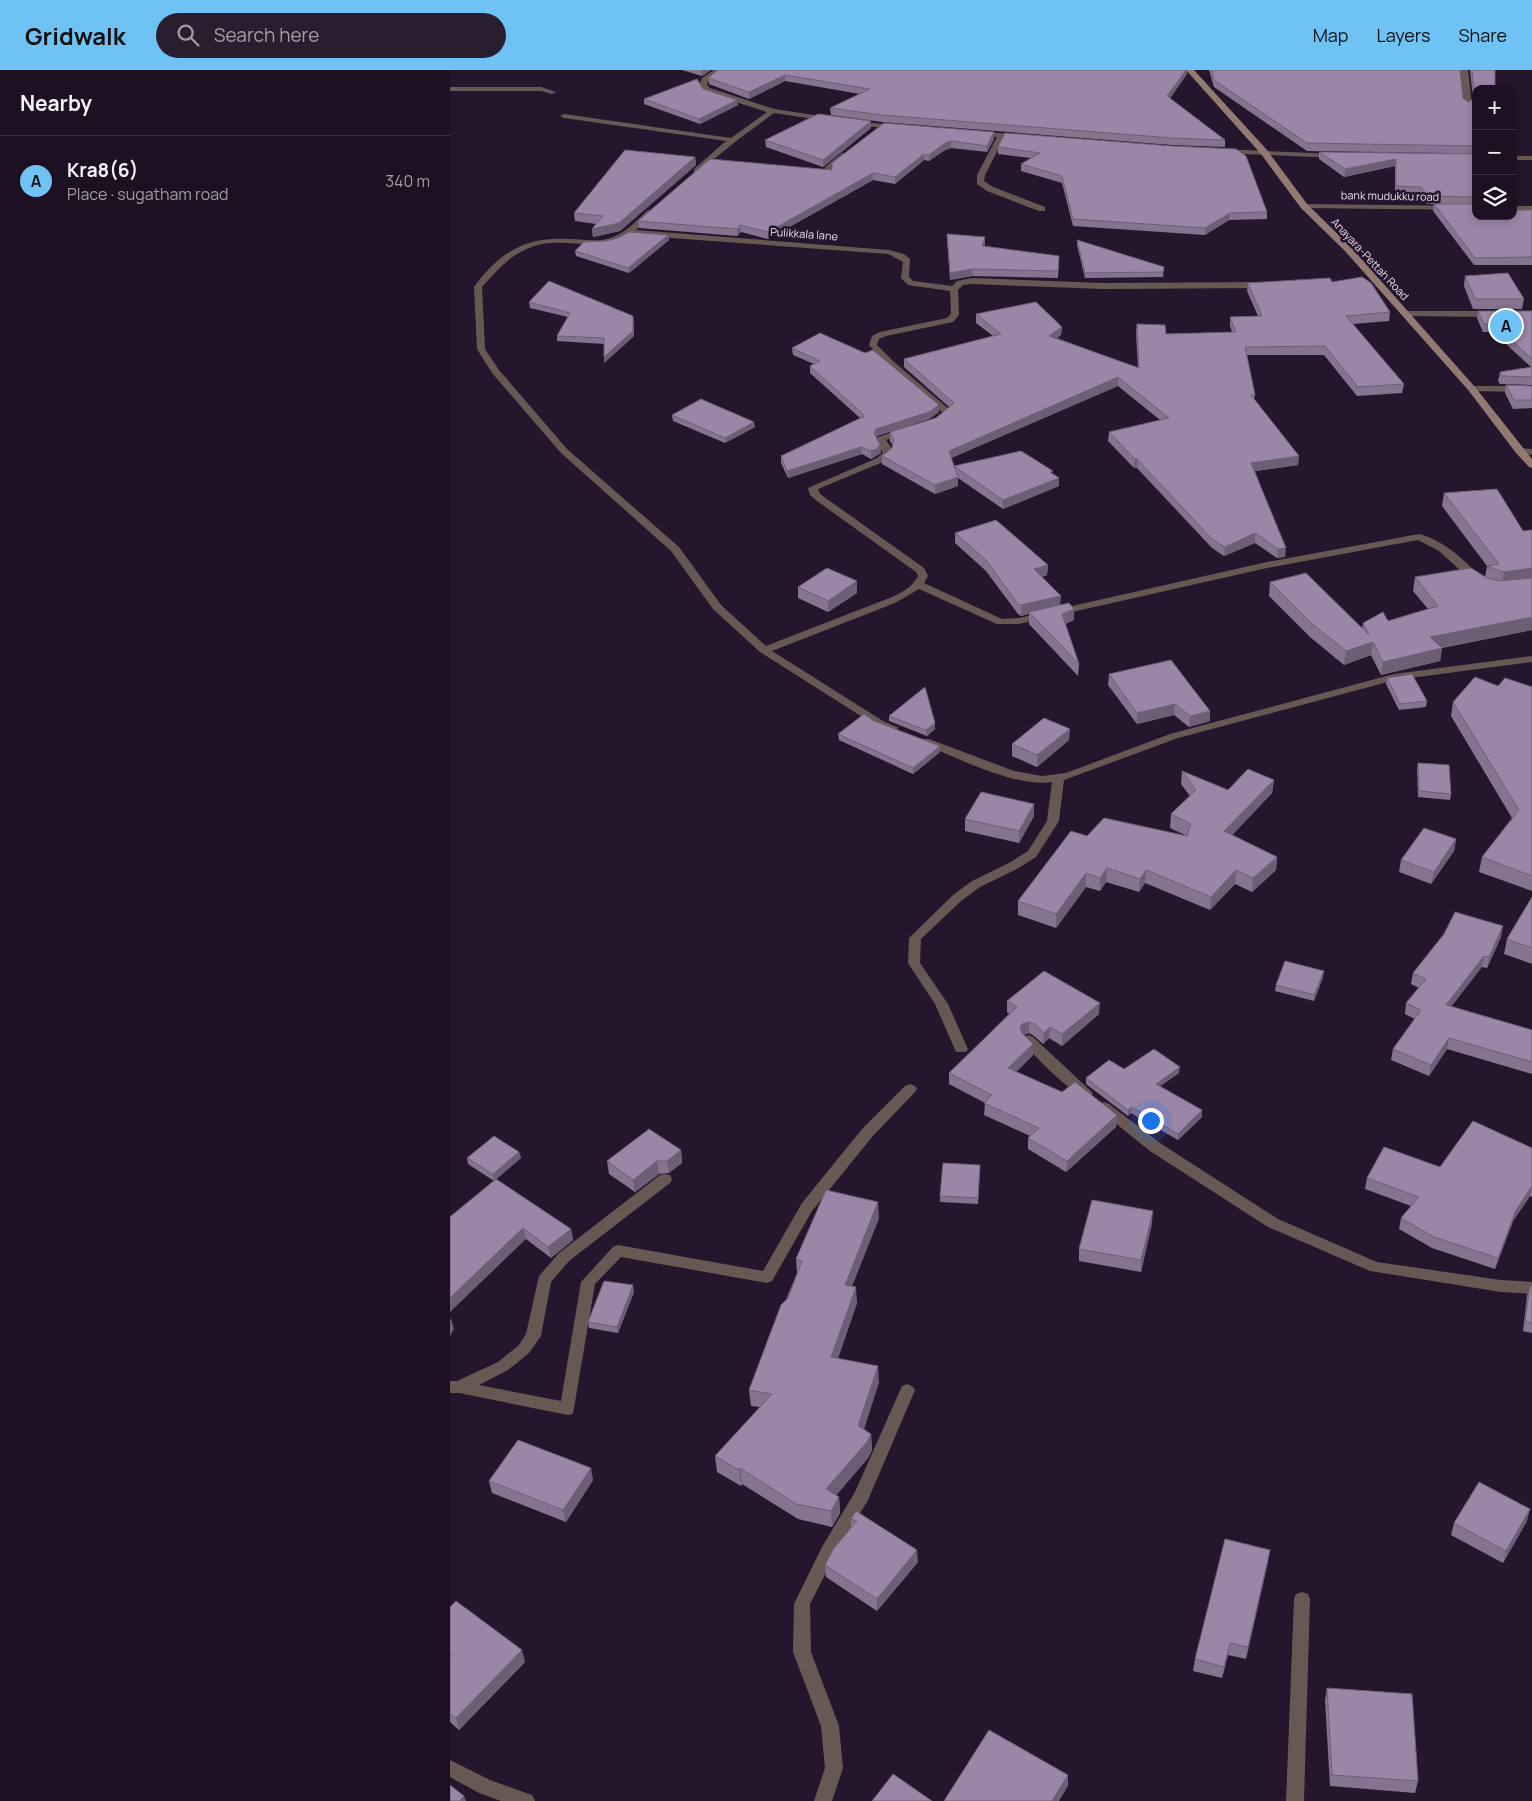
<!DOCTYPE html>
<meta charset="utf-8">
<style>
:root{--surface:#1c1022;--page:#291e2f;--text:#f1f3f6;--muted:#a09da5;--line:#3a3040;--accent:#6fc2f4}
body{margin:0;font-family:Manrope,sans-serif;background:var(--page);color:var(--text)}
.controls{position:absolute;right:15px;top:15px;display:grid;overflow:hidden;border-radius:10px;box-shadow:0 2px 8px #0003}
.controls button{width:45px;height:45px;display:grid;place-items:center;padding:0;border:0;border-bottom:1px solid var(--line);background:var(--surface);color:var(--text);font:25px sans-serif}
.you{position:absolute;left:700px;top:1050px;width:18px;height:18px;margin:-12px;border:4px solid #fff;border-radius:50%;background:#1a73e8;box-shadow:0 0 0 8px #1a73e833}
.badge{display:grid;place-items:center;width:32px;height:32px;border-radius:50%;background:var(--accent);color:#111;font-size:16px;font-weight:700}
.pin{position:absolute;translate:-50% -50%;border:2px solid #fff;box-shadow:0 1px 5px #0006}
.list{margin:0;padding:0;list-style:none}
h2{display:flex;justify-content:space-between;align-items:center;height:65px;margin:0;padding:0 20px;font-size:21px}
h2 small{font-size:16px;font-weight:400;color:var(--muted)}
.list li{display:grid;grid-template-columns:32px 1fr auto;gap:15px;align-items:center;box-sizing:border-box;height:90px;padding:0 20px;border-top:1px solid var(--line)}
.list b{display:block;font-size:19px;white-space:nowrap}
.list p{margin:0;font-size:16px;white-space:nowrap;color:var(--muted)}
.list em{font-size:16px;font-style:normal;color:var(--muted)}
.icon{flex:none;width:28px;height:28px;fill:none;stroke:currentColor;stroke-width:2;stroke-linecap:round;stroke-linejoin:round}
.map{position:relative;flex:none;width:1082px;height:1731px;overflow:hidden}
header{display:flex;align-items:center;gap:30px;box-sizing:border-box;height:70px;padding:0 25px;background:var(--accent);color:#111}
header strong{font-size:24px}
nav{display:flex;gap:28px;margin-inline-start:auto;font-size:18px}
.search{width:350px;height:45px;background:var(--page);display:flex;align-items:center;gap:12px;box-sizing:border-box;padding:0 18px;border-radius:28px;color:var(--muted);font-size:19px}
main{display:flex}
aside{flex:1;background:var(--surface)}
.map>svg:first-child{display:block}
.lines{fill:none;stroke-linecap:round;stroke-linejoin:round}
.minor{fill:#685854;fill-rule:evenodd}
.secondary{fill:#927972;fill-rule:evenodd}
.wall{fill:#867390}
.shaded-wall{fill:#6d5e76}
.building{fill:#9c86a8;stroke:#6d5e76}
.labels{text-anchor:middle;stroke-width:5;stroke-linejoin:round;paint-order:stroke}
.far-street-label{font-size:11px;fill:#e8dded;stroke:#26162d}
</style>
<header>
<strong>Gridwalk</strong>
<div class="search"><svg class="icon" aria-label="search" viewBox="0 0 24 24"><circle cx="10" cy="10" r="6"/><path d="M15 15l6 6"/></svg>Search here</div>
<nav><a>Map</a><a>Layers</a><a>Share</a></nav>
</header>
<main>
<aside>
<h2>Nearby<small></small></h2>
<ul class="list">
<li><span class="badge">A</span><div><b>Kra8(6)</b><p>Place · sugatham road</p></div><em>340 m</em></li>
</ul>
</aside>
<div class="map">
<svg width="1082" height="1731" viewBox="0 0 1082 1731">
<rect width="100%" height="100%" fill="#26162d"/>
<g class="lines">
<path class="minor" d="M264,0H273L258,11L257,15L260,18L324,39L377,47L381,49L377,51L324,43L285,72L247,103H244V99L276,71L114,48L110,46L114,44L281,68L317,42L254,22L249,15L252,8Z
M1010,0H1018L1022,35L1018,37L1014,35Z
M0,17H91L106,22L102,24L91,21H0Z
M401,51L446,55L450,57L446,59L404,55L400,53Z
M525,61L574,65L575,67L571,69L554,68L535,105L534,111L543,117L595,137V141H589L537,121L527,114V105L547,67L525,65Z
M770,79L885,84L889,86L885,88L773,83L769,81Z
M392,83L399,85L381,101H375V97Z
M1063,86H1082V90H1063Z
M851,134L1026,136V140L854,138H851Z
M1063,136H1082V140H1063Z
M198,140L205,142L186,160L439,180L454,184L460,189L459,207L463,211L502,216L507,211L522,208L653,213L814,212L818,215L814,218L653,219L522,214L513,215L508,220L509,245L503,252L436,266L429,269L427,275L443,291L500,340V344L486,355L481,352L492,342L437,295L419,275L422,266L430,262L497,248L501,244L500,221L458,215L451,208L453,192L438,184L180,165C148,185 112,164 79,178C59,186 45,202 32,217L35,279L49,300L117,379L229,477L271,535L316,576L442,527C453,522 462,517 468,506L466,502L367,431L360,425L358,418L427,388L433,383L426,369L428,367L455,358L458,359V363L436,370L443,380L441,386L433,392L368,419L370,424L474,498L478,506L474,513L552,549L569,548L817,492L969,464C993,470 1017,491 1032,510L1031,512H1023L989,481L968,470L817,498L569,554H547L469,519L445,533L322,581L433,651L449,658L443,661L425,655L310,582L263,539L221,481L111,383L42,303L27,279L24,217C49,183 75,166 119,169C132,169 145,172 157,169C174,165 186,151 198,140Z
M956,241H1044L1048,244L1044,247L953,246L952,244Z
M1022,316H1082V322L1019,321V317Z
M1069,378L1082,379V385L1066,383V379Z
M1082,586V592L945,610L728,668L614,710L609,751L586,787L567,799L530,817L511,831L471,869L470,893L498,934L518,979L516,982H506L485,934L458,893L459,868L503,825L522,811L559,793L578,781L597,751L602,712C566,718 505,687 471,673L469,671L471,669H479L564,701L592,706L616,703L720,664L944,604Z
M578,965L583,967L643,1023L641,1026C625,1031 585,985 573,973L571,970L573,967Z
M460,1014L465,1016L467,1019L465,1022L422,1067L362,1141L322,1211L317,1213L171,1187L145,1214L123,1344L118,1345L9,1323H0V1311H7L48,1292L69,1275L76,1264L89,1206L109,1183L210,1105L215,1104L220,1105L222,1109L220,1113L119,1191L101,1212L91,1266L79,1283L58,1300L29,1315L111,1331L131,1212L163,1177L168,1175L313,1201L352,1133L412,1059L455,1016Z
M654,1032L659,1034L710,1073L828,1149L927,1192L1051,1210L1082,1212V1224L1051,1222L920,1201L818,1157L700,1081L649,1040L647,1037L649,1034Z
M457,1314L462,1316L465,1320L418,1430L384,1487L360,1534L361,1582L389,1656L393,1698L382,1731H364L375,1698L371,1656L343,1582L344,1534L372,1477L405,1422L452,1316Z
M852,1522L858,1524L860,1529L854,1731H836L844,1529L846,1524Z
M0,1690L40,1710L82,1725L85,1731H51L29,1723L0,1707Z"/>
<path class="secondary" d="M736,0H744L817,80L857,134L901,177L1025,317L1082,389V398L1079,397L1066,383L1019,321L895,181L851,138L811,84Z"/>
</g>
<path class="wall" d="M232,0H261L252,6Z
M268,0L737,4L720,28L775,70V77L722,75L432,52L381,45L380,38L410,24L335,11L299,29L259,14L258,8Z
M759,0H1010L1013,28L1018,32L1023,29L1020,0H1045L1026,19V146L1082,140V195H1024L983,141L984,134H995H977L970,124L945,123V96L894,107L869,89V82L999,83L857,81L764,17Z
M253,19L288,35L250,54L194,34V29Z
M421,51V58L373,97L316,77L315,70Z
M434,53L544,69L537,82L501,78L495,80L479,91L474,90L445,114L423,110L318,169L291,162L287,166L189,158L188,151L382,100Z
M555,63L817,142V149L779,150L755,165L623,156L612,113L571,101V94L581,88L548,84V77Z
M245,87L246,95L170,161L143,167L142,159L146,154L125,151L124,143Z
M497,164L535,174V176L609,186L608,208L522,206L500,210Z
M218,165L219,170L179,203L126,186L125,181L156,171Z
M627,170L714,197L713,207L635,208L627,175Z
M1015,206L1074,229L1072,239H1023L1014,216Z
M882,212L940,242L939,251L903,254L954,314L952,323L907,326L874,285H797L805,325L804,329L849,386L848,395L805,401L835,487L827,488L805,473L774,486L762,478L687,398H684L658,371L659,362L710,350L668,316L501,388L504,396L602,404L609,408V416L553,439L508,408V416L485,424L432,394V386L442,378L443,376L440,371V362L486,348L499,337L454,297V289L543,266L526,253V244L612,257L611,265L607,268L688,298L686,263L687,254L716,264L782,262L780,256V247L808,246L797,221L798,213Z
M79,232L183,246L184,266L154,293V274L107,271V266L118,247L80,238Z
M1028,241H1082V315L1050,314L1048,311L1050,302L1081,297L1043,262H1033L1027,248Z
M342,278L489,335V342L479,349L427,366L426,367L430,375L431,383L421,389L412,384L338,408L331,393V386L410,348L360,303V296L364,294L343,285Z
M1056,315L1082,316V338L1063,339L1055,323Z
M222,345L305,357L275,373L223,351Z
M994,423L1073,461L1082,460V560L992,578L990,591L931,605L921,585L894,595L860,567L819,526L820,512L912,558L913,553L938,551L978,539L963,521L965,507H1035L1037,496L992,436Z
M505,463L598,495L597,505L592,507L610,535L624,550L615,554L629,594L628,606L579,554V544L571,546L568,544L536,501L505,473Z
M348,517L407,523L378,542L348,528Z
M659,604L760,641V651L739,657L724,645L687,654L658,615Z
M937,608L977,631L976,637L949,640L936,614Z
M1048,616L1082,617V821L1029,802L1032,787L1062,748L1001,646L1003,632Z
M439,646L485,653V659L477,666L439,651Z
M424,651L490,676V682L463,704L389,670L388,664Z
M619,670L587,697L562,686V674Z
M968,693L1001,724L1000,730L968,727L967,699Z
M732,701L778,720L824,710L822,723L782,765L827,787L826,800L802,822L785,814L760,840L695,813L689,822L656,812L650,821L636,817L606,858L568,845V831L637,766H737L720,758L721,744L740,726L731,714Z
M584,734V746L569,773L515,761V749Z
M1006,769L1004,781L981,814L949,802L951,790Z
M1082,827V894L1054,884L1057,869Z
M1051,867L1037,898L1032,897L1001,936L1082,960V955V1004L997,979L979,1006L941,990L943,979L965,949L955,944L956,933L969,918L961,914L963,903Z
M873,907L864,931L825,921L826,915Z
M557,931L649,944L612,976L599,968L593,974L584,966L579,963L574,965L583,974V985L566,1002L612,1022L667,1045L666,1057L616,1102L578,1079V1068L580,1066L534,1045L535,1033L499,1014V1003L559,944L557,942Z
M674,999L729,1003L710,1016L752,1047L728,1070L681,1043L678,1046L636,1014V1008Z
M1082,1078V1127L1080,1126L1063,1151L1045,1199L982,1178L949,1159L951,1148L961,1136L915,1119L917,1108L990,1097Z
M231,1080L232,1093L219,1103L209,1104L185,1122L159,1104L157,1091Z
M69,1082L71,1088L44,1111L18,1094L17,1088Z
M530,1095L528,1134L490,1132V1126Z
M0,1146L121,1159L123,1170L101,1188L76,1169Z
M429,1148L402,1216L407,1233L388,1288L429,1312L414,1359L421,1364L422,1380L418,1388L386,1425L389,1427L390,1443L382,1457L348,1449L292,1414L291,1416L267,1402L265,1386L310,1337L301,1336L299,1320L347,1203L346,1189Z
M702,1153L691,1202L629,1191V1179Z
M1080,1216H1082V1263L1073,1261L1077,1226Z
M184,1222L168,1263L139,1258L138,1252Z
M143,1410L116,1452L42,1423L39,1411Z
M406,1441L468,1492L427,1541L376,1507L375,1495L401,1457V1449Z
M1077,1451L1053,1493L1001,1465L1004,1453Z
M818,1492L796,1589L778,1585L772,1608L743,1601L745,1589Z
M0,1537L75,1592L9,1660L0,1652Z
M877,1618L968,1711L965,1723L880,1716L875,1630Z"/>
<path class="shaded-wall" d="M251,0H261L252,6Z
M736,0H738L737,4L717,33V26Z
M335,5V11L299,29V22Z
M287,30L288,35L250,54L249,49Z
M421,51V58L373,97V90Z
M544,62V69L537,82V76Z
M501,71V78L495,80L479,91V85L495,73Z
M474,84V90L445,114V107Z
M245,87L246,95L170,161L143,167L142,159Z
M946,89L945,96L894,107L895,99Z
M423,103V110L318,169V162Z
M780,143L779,150L755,165V158Z
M290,155L291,162L287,166V159Z
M218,165L219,170L179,203L178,198Z
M535,167V174L532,183V176Z
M522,199V206L500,210V203Z
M183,246L184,266L154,293V287Z
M612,257L611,265L599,274V266Z
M668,307V316L499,389V381Z
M489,335V342L479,349L427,366L424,370V363L426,359Z
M304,352L305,357L275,373V368Z
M430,375L431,383L421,389V381Z
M411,377L412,384L338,408L337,401Z
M849,386L848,395L800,402L801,393Z
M685,389H687V398H684Z
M508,407V416L485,424V415Z
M609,408V416L553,439V430Z
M805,463V473L774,486L775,477Z
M836,478L835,487L827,488L828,479Z
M598,495L597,505L584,510V499Z
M1082,498V511L1051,516L1054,502Z
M407,511V523L378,542V531Z
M611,526L610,537L579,542V544L571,546V535Z
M624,539V550L611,556L612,544Z
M1082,547V560L978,580L980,567Z
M923,572L921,585L894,595L896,581Z
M992,578L990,591L931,605L933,592Z
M725,634L724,645L687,654V643Z
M760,641V651L739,657L740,646Z
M485,653V659L477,666L476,660Z
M620,659L619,670L587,697V685Z
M490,676V682L463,704V698Z
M824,710L822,723L773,775L774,761Z
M584,734V746L569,773V761Z
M1006,769L1004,781L981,814L984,802Z
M827,787L826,800L802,822L803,808Z
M657,798L656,812L650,821V808Z
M696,800L695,813L689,822L690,809Z
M786,800L785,814L760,840L761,827Z
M636,803V817L606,858V844Z
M1053,856L1051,867L1037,898L1039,887Z
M1034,886L1032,897L994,946L996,935Z
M874,901L873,907L864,931V925Z
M650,933L649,944L612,976V964Z
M579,952V963L572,965L570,957L572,954Z
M600,957L599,968L593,974L594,963Z
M999,968L997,979L979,1006L981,995Z
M583,974V985L558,1010V998Z
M730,997L729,1003L705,1020L706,1014Z
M682,1037L681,1043L678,1046V1040Z
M752,1040V1047L728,1070V1064Z
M667,1045L666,1057L616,1102L617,1091Z
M231,1080L232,1093L219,1103L217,1091Z
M69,1082L71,1088L44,1111L43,1104Z
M207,1091L209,1104L185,1122L183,1110Z
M1082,1116L1080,1126L1063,1151L1045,1199L1048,1188L1066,1140Z
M428,1132L429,1148L396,1231L395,1215Z
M703,1141L702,1153L691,1202V1190Z
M73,1158L76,1169L0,1242V1228Z
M121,1159L123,1170L101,1188L98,1177Z
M183,1215L184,1222L168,1263L167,1257Z
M406,1217L407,1233L383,1303L381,1287Z
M1,1248L4,1259L0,1266V1250Z
M428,1296L429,1312L409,1372L408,1356Z
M421,1364L422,1380L418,1388L378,1435L376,1419Z
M141,1398L143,1410L116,1452L113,1440Z
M290,1398L292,1414L291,1416L289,1400Z
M389,1427L390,1443L382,1457L381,1441Z
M1080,1439L1077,1451L1053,1493L1056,1481Z
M467,1480L468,1492L427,1541V1529Z
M820,1480L818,1492L796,1589L798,1577Z
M780,1573L778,1585L772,1608L774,1597Z
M72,1580L75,1592L9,1660L6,1648Z
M618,1705V1716L609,1731H602Z
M14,1726L16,1731H10Z"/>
<path class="building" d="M268,0H736L717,26L775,70L722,68L432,45L380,38L420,19L335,5L299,22L258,8Z
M762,0H1010L1013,28L1018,32L1025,28L1022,0H1045V15L1051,16L1052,19H1026V76L857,73L764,10Z
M247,9L253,19L287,30L249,49L194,29Z
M368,44L421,51L373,90L315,70Z
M434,53L544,62L537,76L501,71L495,73L479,85L474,84L445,107L423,103L318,162L290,155L287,159L188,151L260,89L382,100V93Z
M555,63L722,76L786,79L796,86L817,142L780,143L755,158L623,149L612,106L571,94L590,83L548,77Z
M175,80L245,87L169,153L142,159L153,146L124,143Z
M869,82L1026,84V127L978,126L971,117L946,116V89L895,99Z
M984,134H1026V146H1063V140H1082V187L1025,188Z
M179,162L218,165L178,198L125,181L134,172L156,171L168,168Z
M497,164L535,167L532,176L609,186L608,201L522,199L500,203Z
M627,170L714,197L713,202L635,203Z
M1058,203L1074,229H1025L1015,206Z
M912,207L921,213L940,242L896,246L954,314L908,317L875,276L795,277L805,325H801L849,386L801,393L836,478L828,479L805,463L775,477L762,469L687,389H685L659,362L719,348L668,307L499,381L504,396L571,381L603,401L600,402L609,408L553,430L504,396L508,407L485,415L432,386L442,378L444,370L440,362L486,348L504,333L454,289L551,264L526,244L586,232L612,257L599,266L689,298L687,254L715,255L716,264L786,262L780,247L812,246L798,213L880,208L882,212Z
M99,211L183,246V261L154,287V268L107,266L120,243L79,232Z
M1028,241H1082V289L1044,254H1034Z
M370,263L415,283L423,280L489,335L479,342L426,359L424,363L430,375L426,379L421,381L411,377L337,401L331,386L415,346L360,296L370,291L342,278Z
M1082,297V307L1052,306L1050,302Z
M1056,315L1082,316V330H1064Z
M251,329L304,352L275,368L222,345Z
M1047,419L1073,461L1082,460V498L1054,502L1037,496L1049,494L994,423Z
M546,450L598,495L584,499L611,526L571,535L568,534L536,490L505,463Z
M377,498L407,511L378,531L348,517Z
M1021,498L1037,508L1049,511L1082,508V547L980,567L992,578L933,592L923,572L896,581L861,553L820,512L856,503L919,565L913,553L933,542L938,551L988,536L965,507Z
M619,533L624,539L612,544L629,594L579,542Z
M721,590L760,641L740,646L725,634L687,643L659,604Z
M962,604L977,631L950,634L937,608Z
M1025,607L1048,616L1055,608L1082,617V806L1032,787L1069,740L1003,632Z
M475,617L485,653L476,660L439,646Z
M414,644L424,651L490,676L463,698L388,664Z
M594,648L620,659L587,685L562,674Z
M968,693L999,695L1001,724L969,721Z
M798,699L824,710L774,761L827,787L803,808L786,800L761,827L696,800L690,809L657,798L650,808L636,803L606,844L568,831L621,761L637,766L654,748L737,766L741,754L721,744L746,720L732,701L778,720Z
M531,722L584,734L569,761L515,749Z
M974,758L1006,769L984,802L951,790Z
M1082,827V878L1057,869Z
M1005,842L1053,856L1039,887L1034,886L996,935L1082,960V992L999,968L981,995L943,979L971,940L956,933L976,909L963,903L994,864Z
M835,891L874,901L864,925L826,915Z
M594,901L650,933L612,964L600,957L594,963L585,954L579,952L572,954L570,957L572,963L583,974L558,998L612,1022L625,1012L667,1045L617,1091L578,1068L589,1058L534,1033L542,1025L499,1003L567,937L557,931Z
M704,979L730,997L706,1014L752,1040L728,1064L682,1037L678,1040L636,1008L659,990L674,999Z
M1023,1051L1082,1078V1116L1066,1140L1048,1188L984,1167L951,1148L969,1127L917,1108L934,1077L990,1097Z
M199,1059L231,1080L217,1091H207L183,1110L157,1091Z
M44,1066L69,1082L43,1104L17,1088Z
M493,1093L530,1095L528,1128L490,1126Z
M46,1109L121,1159L98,1177L73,1158L0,1228V1146H1Z
M376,1120L428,1132L395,1215L406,1217L381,1287L428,1296L408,1356L421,1364L417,1372L376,1419L389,1427L381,1441L346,1434L290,1398L289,1400L265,1386L322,1324L299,1320L331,1235L338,1228L352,1191L346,1189Z
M642,1130L703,1141L691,1190L629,1179Z
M154,1211L183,1215L167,1257L138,1252Z
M1080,1216H1082V1253L1075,1252Z
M68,1370L141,1398L113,1440L39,1411Z
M1029,1412L1080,1439L1056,1481L1004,1453Z
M406,1441L467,1480L427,1529L375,1495L384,1478L407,1451L401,1449Z
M775,1469L820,1480L798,1577L780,1573L774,1597L745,1589Z
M6,1531L72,1580L6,1648L0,1644V1588L1,1586L0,1585V1537Z
M877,1618L962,1624L968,1711L882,1705Z
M539,1660L618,1705L602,1731H494Z
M443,1704L482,1731H422Z
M0,1715L14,1726L10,1731H0Z"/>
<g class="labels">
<g class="far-street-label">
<text transform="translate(940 126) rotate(1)" y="4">bank mudukku road</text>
<text transform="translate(354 164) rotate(4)" y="4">Pulikkala lane</text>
<text transform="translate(920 189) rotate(47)" y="4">Anayara-Pettah Road</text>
</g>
</g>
</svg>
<div class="controls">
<button>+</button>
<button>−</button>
<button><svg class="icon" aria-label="layers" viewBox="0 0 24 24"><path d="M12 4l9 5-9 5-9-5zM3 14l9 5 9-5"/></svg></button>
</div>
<div class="you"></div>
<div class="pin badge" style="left:1056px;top:256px">A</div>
</div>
</main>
